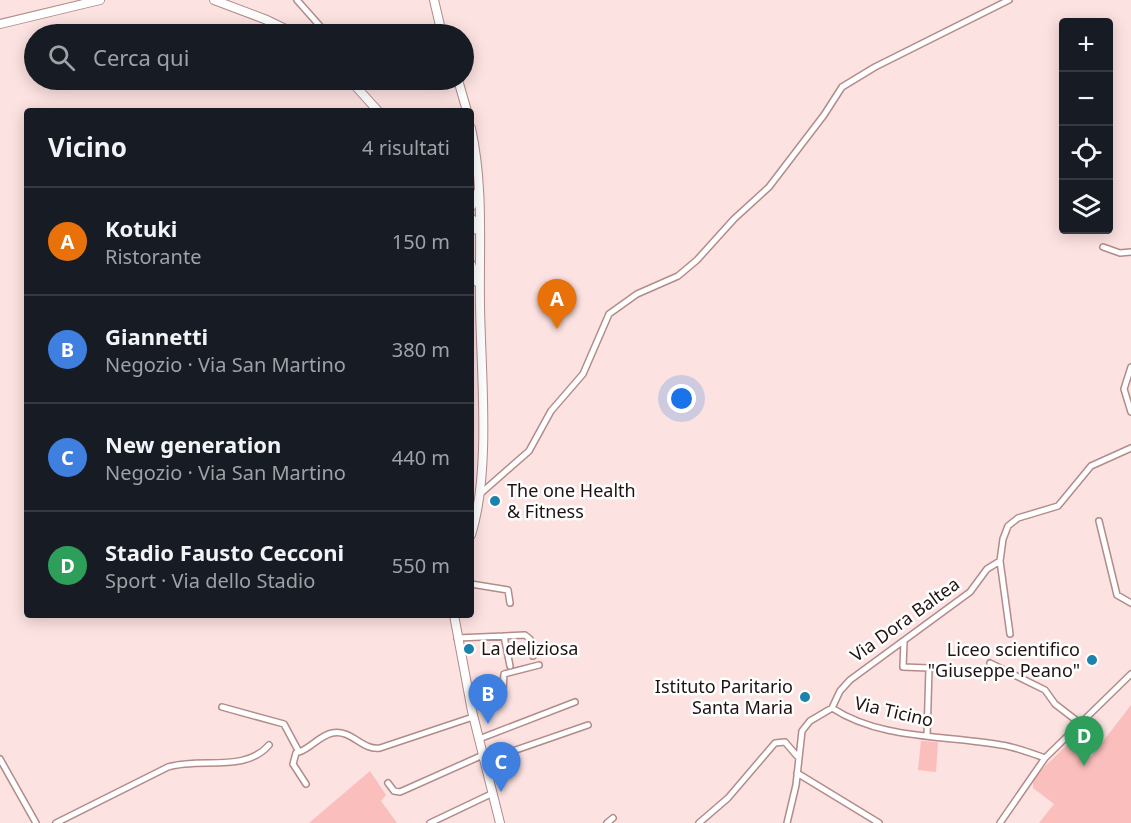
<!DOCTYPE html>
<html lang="it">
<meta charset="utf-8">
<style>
:root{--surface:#171b24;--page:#20242c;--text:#f1f3f6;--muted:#9ea1a6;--line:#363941;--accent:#b45309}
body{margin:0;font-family:"Noto Sans",sans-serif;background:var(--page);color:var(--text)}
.controls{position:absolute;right:18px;top:18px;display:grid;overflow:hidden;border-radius:6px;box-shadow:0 3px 15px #0003}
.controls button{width:54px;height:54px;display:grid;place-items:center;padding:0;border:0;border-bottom:2px solid var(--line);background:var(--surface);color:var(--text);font:30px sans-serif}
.you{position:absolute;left:682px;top:399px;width:21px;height:21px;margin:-15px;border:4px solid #fff;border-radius:50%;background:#1a73e8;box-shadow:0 0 0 9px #1a73e833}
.badge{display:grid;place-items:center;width:39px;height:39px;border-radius:50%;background:var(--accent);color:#fff;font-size:20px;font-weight:700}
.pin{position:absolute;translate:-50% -50px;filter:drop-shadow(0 2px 3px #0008)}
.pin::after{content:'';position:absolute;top:32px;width:21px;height:18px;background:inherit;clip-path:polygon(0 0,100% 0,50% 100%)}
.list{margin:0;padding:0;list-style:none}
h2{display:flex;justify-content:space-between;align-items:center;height:78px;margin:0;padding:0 24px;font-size:26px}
h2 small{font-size:20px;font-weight:400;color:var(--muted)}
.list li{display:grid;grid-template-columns:39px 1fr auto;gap:18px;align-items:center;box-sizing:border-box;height:108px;padding:0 24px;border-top:2px solid var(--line)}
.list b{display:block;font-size:22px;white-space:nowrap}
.list p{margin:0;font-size:20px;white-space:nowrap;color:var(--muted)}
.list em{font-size:20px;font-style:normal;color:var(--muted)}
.icon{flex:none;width:33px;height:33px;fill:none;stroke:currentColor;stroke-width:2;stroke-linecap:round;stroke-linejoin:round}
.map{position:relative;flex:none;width:1131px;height:823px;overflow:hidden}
.search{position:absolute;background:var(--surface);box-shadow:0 3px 15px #0003;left:24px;top:24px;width:450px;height:66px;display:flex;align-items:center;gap:15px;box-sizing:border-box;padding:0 21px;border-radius:33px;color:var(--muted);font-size:22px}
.panel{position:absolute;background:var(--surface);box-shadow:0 3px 15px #0003;left:24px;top:108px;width:450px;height:510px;border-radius:6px}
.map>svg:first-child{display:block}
.green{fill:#fabebc}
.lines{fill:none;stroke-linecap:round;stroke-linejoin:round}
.street-casing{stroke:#b38b8a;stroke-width:8}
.secondary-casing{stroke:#b38b8a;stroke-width:10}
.street{stroke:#fff;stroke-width:5}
.secondary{stroke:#fff;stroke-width:8}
.poi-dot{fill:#1b82ac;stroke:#fff;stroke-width:2}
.labels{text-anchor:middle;stroke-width:5;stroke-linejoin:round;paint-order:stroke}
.poi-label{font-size:18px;fill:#211212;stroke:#fff;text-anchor:start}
.street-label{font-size:18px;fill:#211212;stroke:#fff}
</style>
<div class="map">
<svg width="1131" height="823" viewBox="0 0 1131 823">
<rect width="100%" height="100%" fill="#fce2e0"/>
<path class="green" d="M1131,705V823H1039L1054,804L1033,788V778L1069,743L1091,757Z
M921,741L938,742L936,772L918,770Z
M370,771L386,795L381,801L397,823H309Z"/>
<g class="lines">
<g class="street-casing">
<path id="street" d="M297,0L327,34
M397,80L417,84L450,80
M1103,247L1120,253L1131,252
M1131,367L1124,389L1131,412
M480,494L529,451L551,411L583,374L609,314L637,294L678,276L697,260L734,219L769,187L824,115L842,87L875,67L1009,0
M1099,521L1117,595L1131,603
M471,584L508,590L510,603
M1010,634L1000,561L1003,539L1008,526L1018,518L1058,506L1091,466L1131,448
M504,636L510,666
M457,638L525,635L530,639L533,656
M904,642L903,667L954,669
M990,663L1045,690L1055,704L1081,724
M470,703L503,690L504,674L539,665
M222,707L284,724L299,752C311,748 319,736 332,733C352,729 362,751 380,748L473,717
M832,708L840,691L850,680L970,592L987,569L1000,561
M927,736L929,668
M479,739L575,702
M296,753L293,764L306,784
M0,759L36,823
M484,761L588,725
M797,773L879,823
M388,783L394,791L400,792L483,755
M56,823L168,767C201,757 245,773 269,745
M430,823L491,794
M607,823L613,818
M699,823L728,798L775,743L785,742L797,756
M787,823L796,785L802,731L810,721L832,708C881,740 945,735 1001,745C1016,747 1031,753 1045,758
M1000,823L1045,758L1131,674"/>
</g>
<g class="secondary-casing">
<path id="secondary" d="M214,0L267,20L296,34
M434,0L442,34
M0,24L100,0
M350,80L378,111
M458,80L467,111
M471,128C484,187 479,246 480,306C481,373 491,472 471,535
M471,207L478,192
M471,218L480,228L471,230
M471,264L477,282
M454,615L472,711L500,823"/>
</g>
<use href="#street" class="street"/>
<use href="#secondary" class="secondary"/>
</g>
<g class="poi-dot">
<circle cx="495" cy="501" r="6"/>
<circle cx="469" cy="649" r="6"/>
<circle cx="1092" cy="660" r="6"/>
<circle cx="805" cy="697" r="6"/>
</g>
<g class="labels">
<g class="poi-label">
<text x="507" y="497">The one Health<tspan x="507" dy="21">&amp; Fitness</tspan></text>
<text x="481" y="655">La deliziosa</text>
<text x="1080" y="656" text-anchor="end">Liceo scientifico<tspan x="1080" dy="21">"Giuseppe Peano"</tspan></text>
<text x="793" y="693" text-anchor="end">Istituto Paritario<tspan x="793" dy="21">Santa Maria</tspan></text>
</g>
<g class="street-label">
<text transform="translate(905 620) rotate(-36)" y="6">Via Dora Baltea</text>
<text transform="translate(894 712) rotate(13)" y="6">Via Ticino</text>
</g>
</g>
</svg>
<div class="controls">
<button>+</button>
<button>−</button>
<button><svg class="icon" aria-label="locate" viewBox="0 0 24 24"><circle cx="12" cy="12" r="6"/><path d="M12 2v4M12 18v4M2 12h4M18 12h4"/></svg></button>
<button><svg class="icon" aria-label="layers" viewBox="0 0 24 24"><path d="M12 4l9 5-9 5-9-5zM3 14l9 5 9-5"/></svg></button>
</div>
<div class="you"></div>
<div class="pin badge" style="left:557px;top:329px;background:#e8710a">A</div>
<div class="pin badge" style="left:488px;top:724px;background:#3f7fe0">B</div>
<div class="pin badge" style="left:501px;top:792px;background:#3f7fe0">C</div>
<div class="pin badge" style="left:1084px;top:766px;background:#2e9e5b">D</div>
<div class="search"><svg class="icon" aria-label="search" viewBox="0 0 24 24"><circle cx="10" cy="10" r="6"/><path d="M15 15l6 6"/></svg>Cerca qui</div>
<section class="panel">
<h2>Vicino<small>4 risultati</small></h2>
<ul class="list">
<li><span class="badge" style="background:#e8710a">A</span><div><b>Kotuki</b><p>Ristorante</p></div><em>150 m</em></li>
<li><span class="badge" style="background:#3f7fe0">B</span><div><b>Giannetti</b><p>Negozio · Via San Martino</p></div><em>380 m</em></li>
<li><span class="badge" style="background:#3f7fe0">C</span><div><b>New generation</b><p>Negozio · Via San Martino</p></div><em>440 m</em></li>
<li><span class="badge" style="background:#2e9e5b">D</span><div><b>Stadio Fausto Cecconi</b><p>Sport · Via dello Stadio</p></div><em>550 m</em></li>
</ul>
</section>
</div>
